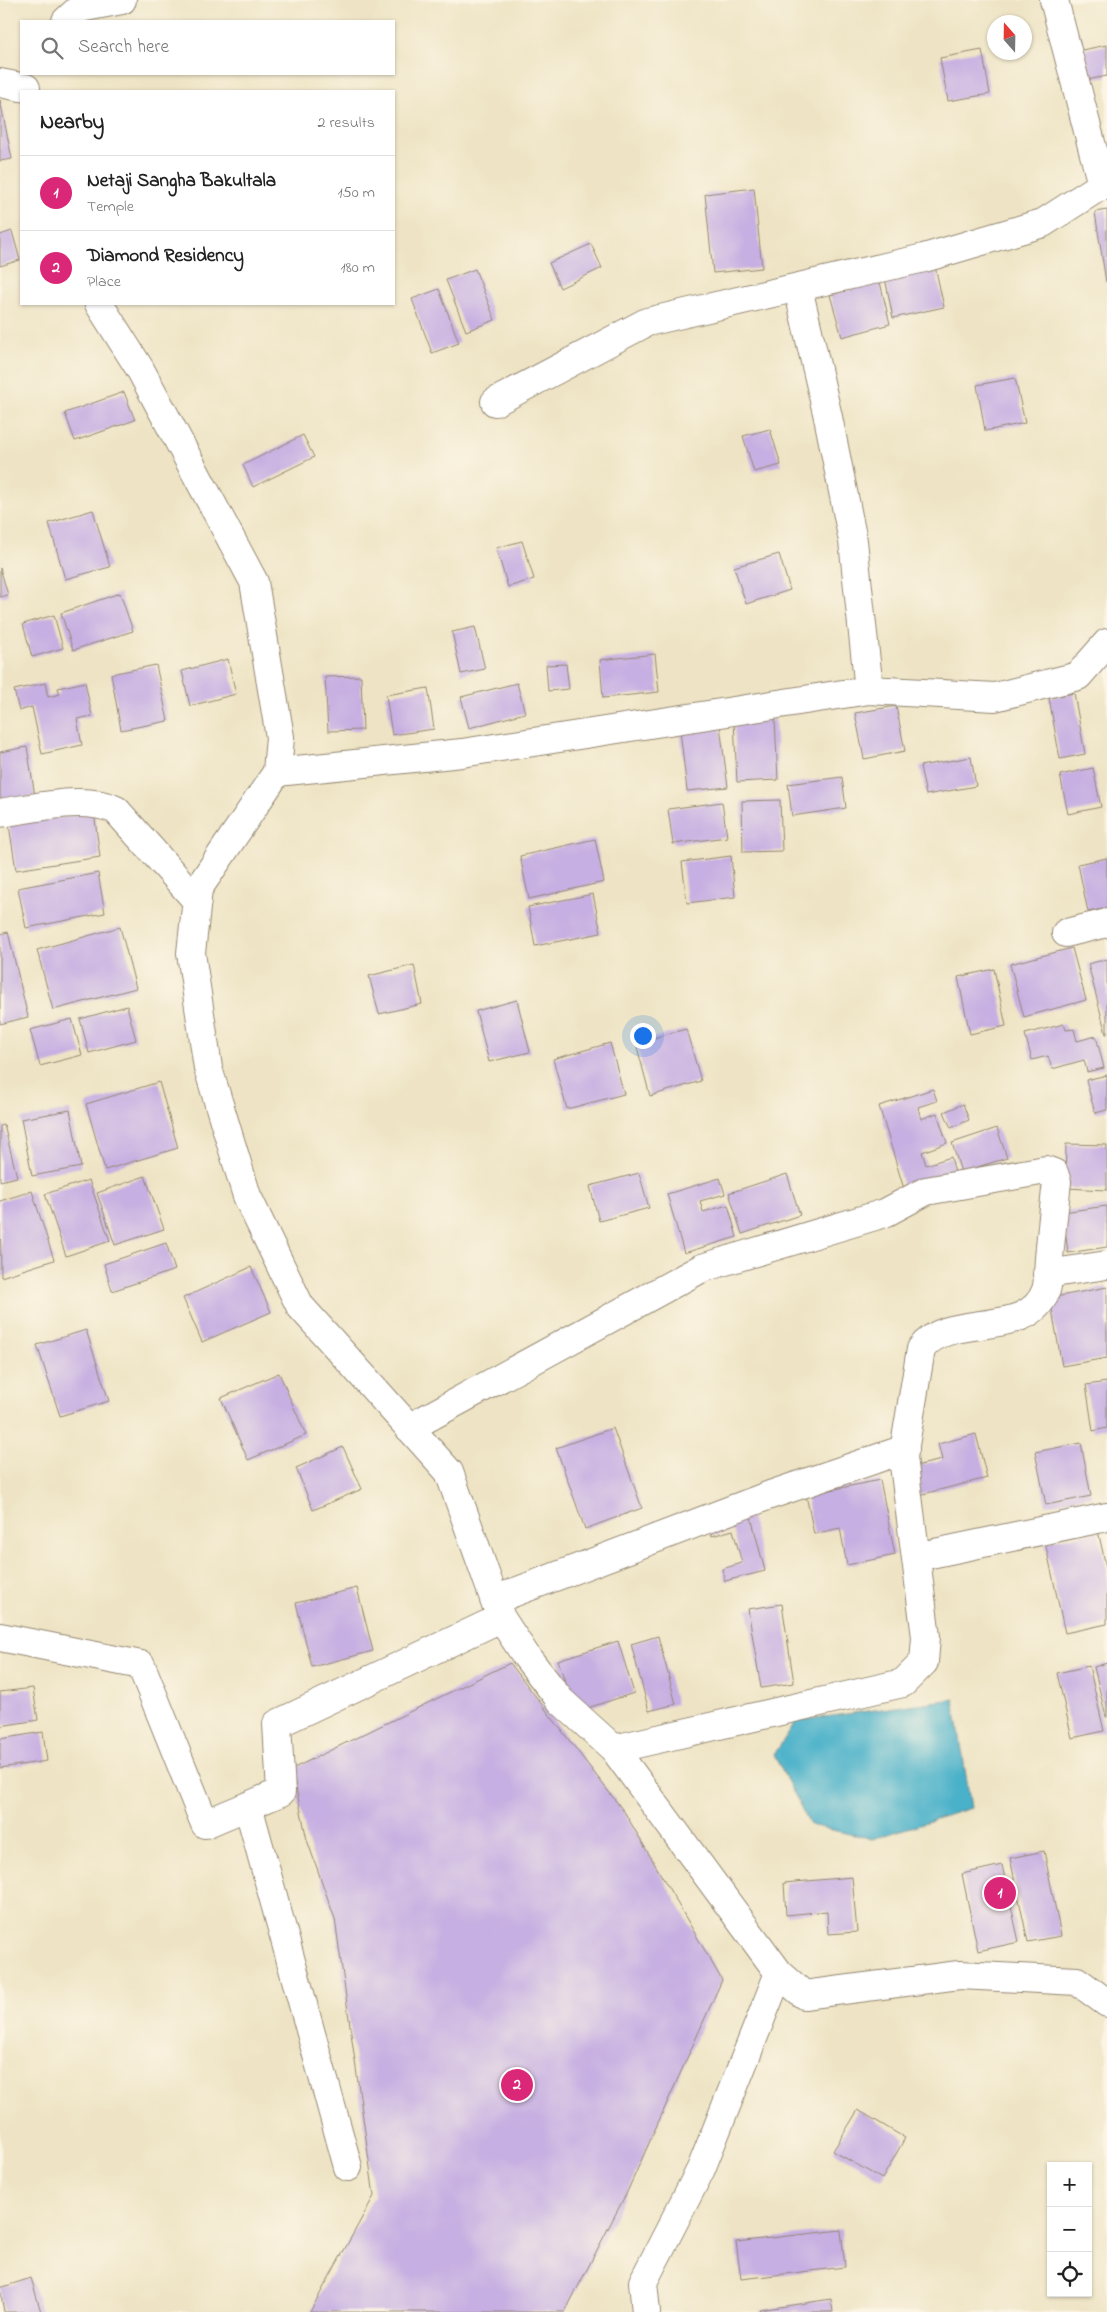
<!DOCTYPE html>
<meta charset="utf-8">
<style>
:root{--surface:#fff;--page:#f2f2f2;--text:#222;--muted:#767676;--line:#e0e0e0;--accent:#db2777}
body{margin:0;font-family:"Indie Flower",sans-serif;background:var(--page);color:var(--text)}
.controls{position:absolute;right:15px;bottom:15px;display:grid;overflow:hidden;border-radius:0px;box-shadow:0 1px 4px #0004}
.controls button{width:45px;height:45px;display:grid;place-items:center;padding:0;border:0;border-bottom:1px solid var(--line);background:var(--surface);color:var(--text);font:25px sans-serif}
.compass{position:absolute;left:987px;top:15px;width:45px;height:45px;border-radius:50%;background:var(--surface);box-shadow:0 1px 4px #0004;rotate:340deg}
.you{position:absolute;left:642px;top:1035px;width:18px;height:18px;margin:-12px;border:4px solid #fff;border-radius:50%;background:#1a73e8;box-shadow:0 0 0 8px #1a73e833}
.badge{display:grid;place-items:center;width:32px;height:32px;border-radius:50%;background:var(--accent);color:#fff;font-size:16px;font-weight:700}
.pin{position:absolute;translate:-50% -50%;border:2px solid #fff;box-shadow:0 1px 5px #0006}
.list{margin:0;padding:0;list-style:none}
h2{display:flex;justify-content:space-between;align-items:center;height:65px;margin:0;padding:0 20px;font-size:21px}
h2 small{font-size:16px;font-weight:400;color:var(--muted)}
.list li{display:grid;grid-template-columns:32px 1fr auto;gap:15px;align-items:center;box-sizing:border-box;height:75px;padding:0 20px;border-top:1px solid var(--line)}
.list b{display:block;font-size:19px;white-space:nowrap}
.list p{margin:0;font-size:16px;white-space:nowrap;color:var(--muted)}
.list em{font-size:16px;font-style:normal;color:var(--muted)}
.icon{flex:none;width:28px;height:28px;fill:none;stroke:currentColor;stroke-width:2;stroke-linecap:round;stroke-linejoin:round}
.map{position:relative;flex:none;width:1107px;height:2312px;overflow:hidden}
.search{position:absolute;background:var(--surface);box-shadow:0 1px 4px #0004;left:20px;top:20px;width:375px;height:55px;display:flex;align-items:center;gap:12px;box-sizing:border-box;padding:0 18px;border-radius:0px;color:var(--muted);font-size:19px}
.panel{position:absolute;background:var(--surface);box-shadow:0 1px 4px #0004;left:20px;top:90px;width:375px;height:215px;border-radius:0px}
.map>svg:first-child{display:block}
.water{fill:#4ab1c9;stroke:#426e74}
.building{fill:#c6afe2}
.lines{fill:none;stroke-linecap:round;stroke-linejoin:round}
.minor-casing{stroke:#948772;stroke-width:30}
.minor{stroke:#fff;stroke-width:28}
</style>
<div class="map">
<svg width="1107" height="2312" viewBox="0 0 1107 2312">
<rect width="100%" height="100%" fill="#fcf5e5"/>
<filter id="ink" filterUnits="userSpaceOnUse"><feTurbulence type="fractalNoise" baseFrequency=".02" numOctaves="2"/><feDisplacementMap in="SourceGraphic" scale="10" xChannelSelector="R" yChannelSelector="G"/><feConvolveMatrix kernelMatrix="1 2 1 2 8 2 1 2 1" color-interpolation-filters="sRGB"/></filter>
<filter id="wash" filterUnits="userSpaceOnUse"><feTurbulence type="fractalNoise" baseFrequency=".0096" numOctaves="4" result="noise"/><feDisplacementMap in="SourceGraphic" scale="20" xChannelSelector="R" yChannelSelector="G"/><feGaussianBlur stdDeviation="1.12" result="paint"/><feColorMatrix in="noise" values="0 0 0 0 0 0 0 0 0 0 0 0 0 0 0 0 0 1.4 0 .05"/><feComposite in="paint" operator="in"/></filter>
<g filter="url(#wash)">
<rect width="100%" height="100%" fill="#eee4c5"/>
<path class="water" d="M954,1699L971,1808L872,1839L810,1825L774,1755L796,1721Z"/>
<g id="blocks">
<path class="building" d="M1107,45V76L1082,81L1077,51Z
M982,50L990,94L948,101L940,58Z
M0,100L12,159L0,161Z
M754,188L762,268L713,273L705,194Z
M1107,210V282H1106L1095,212Z
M12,231L20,260L0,266V235Z
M591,244L602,268L560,288L549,263Z
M935,266L944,307L893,318L885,278Z
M475,269L495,320L466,331L446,280Z
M880,282L890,324L842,337L830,295Z
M439,289L459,343L432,353L412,299Z
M1015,378L1025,423L985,431L977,385Z
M124,392L135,420L75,441L65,413Z
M770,429L781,465L754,472L743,436Z
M303,435L314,457L253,487L243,465Z
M93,510L110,567L65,579L49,523Z
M522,541L534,579L508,587L496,548Z
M779,554L790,590L746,604L734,567Z
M0,568L8,595L0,597Z
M120,593L133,631L73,650L61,613Z
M54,615L63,648L32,657L23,624Z
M475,627L485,669L461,674L452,632Z
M655,654L659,692L603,698L600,660Z
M228,659L236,694L190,706L182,671Z
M566,664L569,689L548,691L546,665Z
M156,665L168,721L121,730L111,674Z
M361,676L363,730L328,731L325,677Z
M85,682L92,716L77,719L82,745L42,754L32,707L19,711L14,690L45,683L48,697L60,694L58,688Z
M517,683L525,713L469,728L461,697Z
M428,688L434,729L392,735L386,695Z
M1074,693L1085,754L1060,759L1049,698Z
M896,706L905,751L864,759L855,713Z
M775,719L778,780L737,782L734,721Z
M720,726L728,787L687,791L680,730Z
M27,747L35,796L0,802V752Z
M971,757L976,786L926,795L920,766Z
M1093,768L1101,807L1068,814L1060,775Z
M842,777L846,808L792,816L788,784Z
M780,800L782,851L743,852L742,801Z
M722,802L727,837L673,844L668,809Z
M94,812L100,857L16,870L9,825Z
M595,839L604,882L529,899L520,856Z
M731,856L735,897L687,903L682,862Z
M1107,858V908L1088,912L1078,864Z
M98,873L105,913L26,928L18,888Z
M593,894L601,933L535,946L528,907Z
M120,927L136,988L53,1010L37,950Z
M8,932L28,1017L0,1024V934Z
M1072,948L1086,1000L1024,1017L1010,964Z
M1107,959V1034H1106L1088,964Z
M414,965L422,1004L379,1014L369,976Z
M994,969L1006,1026L970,1034L958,977Z
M517,1000L530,1052L489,1062L476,1011Z
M127,1006L136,1040L89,1053L80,1019Z
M72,1019L82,1055L40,1066L30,1030Z
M1064,1024L1066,1030L1074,1029L1077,1041L1096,1036L1104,1068L1087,1072L1084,1060L1052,1069L1048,1056L1032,1060L1025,1034Z
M686,1029L701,1081L650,1096L636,1043Z
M610,1043L624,1094L567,1109L553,1059Z
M1107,1075V1110L1095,1113L1086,1080Z
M159,1082L178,1148L105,1170L86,1104Z
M933,1089L937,1101L918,1107L921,1119L937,1113L947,1143L922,1152L926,1165L951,1157L955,1173L904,1189L879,1106Z
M963,1104L969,1120L951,1128L944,1112Z
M70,1110L81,1167L32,1176L21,1119Z
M4,1125L17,1177L0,1181V1126Z
M997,1128L1007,1158L961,1172L952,1143Z
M1066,1144L1107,1145V1190L1065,1188Z
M639,1173L649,1208L599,1221L590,1186Z
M787,1174L800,1215L742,1234L729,1193Z
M145,1176L164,1229L115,1245L97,1193Z
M720,1178L725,1194L700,1201L703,1212L728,1205L737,1237L684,1253L667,1194Z
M89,1180L110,1241L66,1256L45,1194Z
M32,1191L54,1260L1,1277L0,1201Z
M1107,1206V1247L1068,1253L1063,1212Z
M166,1243L175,1270L112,1291L104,1264Z
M251,1267L271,1312L202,1342L183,1298Z
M1107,1287V1358L1062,1366L1050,1298Z
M86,1330L109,1401L60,1416L37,1345Z
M279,1373L306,1435L248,1460L221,1398Z
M1107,1382V1428L1093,1431L1086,1385Z
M613,1428L642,1508L585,1529L556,1448Z
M976,1434L987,1478L919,1495L911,1467L942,1460L938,1444Z
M1081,1443L1091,1496L1046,1505L1035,1452Z
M343,1447L362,1489L313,1510L296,1468Z
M880,1480L895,1555L847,1565L840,1528L814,1534L806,1495Z
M750,1513L765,1571L725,1581L722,1569L742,1563L733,1530L712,1536L709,1524Z
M1098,1531L1107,1571V1624L1065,1633L1045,1542Z
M357,1588L373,1651L312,1667L296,1603Z
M782,1604L794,1683L761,1688L748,1609Z
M658,1636L676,1704L649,1711L631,1644Z
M618,1641L634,1693L575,1712L558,1660Z
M510,1663L625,1813L722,1980L628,2190L565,2312H310L374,2196L335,1919L307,1840L292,1769Z
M1107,1663V1717H1106L1094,1667Z
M1089,1666L1104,1731L1072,1738L1057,1673Z
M33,1688L38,1720L0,1726V1692Z
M43,1732L47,1761L0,1768V1739Z
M1044,1851L1061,1936L1028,1942L1010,1858Z
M1002,1865L1019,1942L978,1951L962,1874Z
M852,1877L857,1932L828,1934L827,1911L786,1915L784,1883Z
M858,2110L905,2138L882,2179L833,2151Z
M841,2230L845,2267L741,2279L736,2242Z
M31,2278L41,2312H4L0,2288Z
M831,2299L833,2312H761L760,2310Z"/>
</g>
</g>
<g filter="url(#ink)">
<use href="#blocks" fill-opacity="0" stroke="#948772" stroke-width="1"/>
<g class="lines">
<g class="minor-casing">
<path id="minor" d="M1054,0L1102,185L1107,186
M66,21L80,8L122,0
M0,83L26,88
M798,288L828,417L853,541L869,690
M99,304L140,369L254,582L280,737L277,772L198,889L191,953L208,1068L247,1196L300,1306L449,1472L501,1618L526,1656L561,1701L614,1749L779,1973L804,1995L959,1975L1077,1981L1107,2003
M495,402L647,322L924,258L1043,223L1102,185
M277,772L462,753L869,690L995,697L1078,676L1107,643
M0,813C34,808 85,795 116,810L197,901
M1066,933L1107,923
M1047,1274L1107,1265
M409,1428L702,1268L885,1213L926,1191L1046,1170L1054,1173L1057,1182C1054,1208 1051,1233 1049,1259C1048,1268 1049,1281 1046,1290C1029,1341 948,1310 921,1349L903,1457L926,1637L924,1662L903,1683L614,1749
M916,1557L1107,1517
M494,1600L770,1495L905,1449
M0,1637L141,1665L205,1824L281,1792L277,1724L501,1618
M248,1806L348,2167
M646,2312L643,2282L701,2169L779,1973"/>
</g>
<use href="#minor" class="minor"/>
</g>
</g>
</svg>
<div class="controls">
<button>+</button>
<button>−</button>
<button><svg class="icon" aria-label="locate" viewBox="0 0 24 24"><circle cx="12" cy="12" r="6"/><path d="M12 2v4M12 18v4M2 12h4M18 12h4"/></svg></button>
</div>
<svg class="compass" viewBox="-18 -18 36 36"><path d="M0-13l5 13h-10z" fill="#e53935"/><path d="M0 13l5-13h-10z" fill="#767676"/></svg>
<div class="you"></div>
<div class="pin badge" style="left:1000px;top:1893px">1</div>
<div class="pin badge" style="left:517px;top:2085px">2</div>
<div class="search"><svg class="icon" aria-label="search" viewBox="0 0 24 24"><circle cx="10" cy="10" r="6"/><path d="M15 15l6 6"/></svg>Search here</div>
<section class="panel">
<h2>Nearby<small>2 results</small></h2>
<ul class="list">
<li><span class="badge">1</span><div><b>Netaji Sangha Bakultala</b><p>Temple</p></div><em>150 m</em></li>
<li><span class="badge">2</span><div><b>Diamond Residency</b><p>Place</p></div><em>180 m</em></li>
</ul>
</section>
</div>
